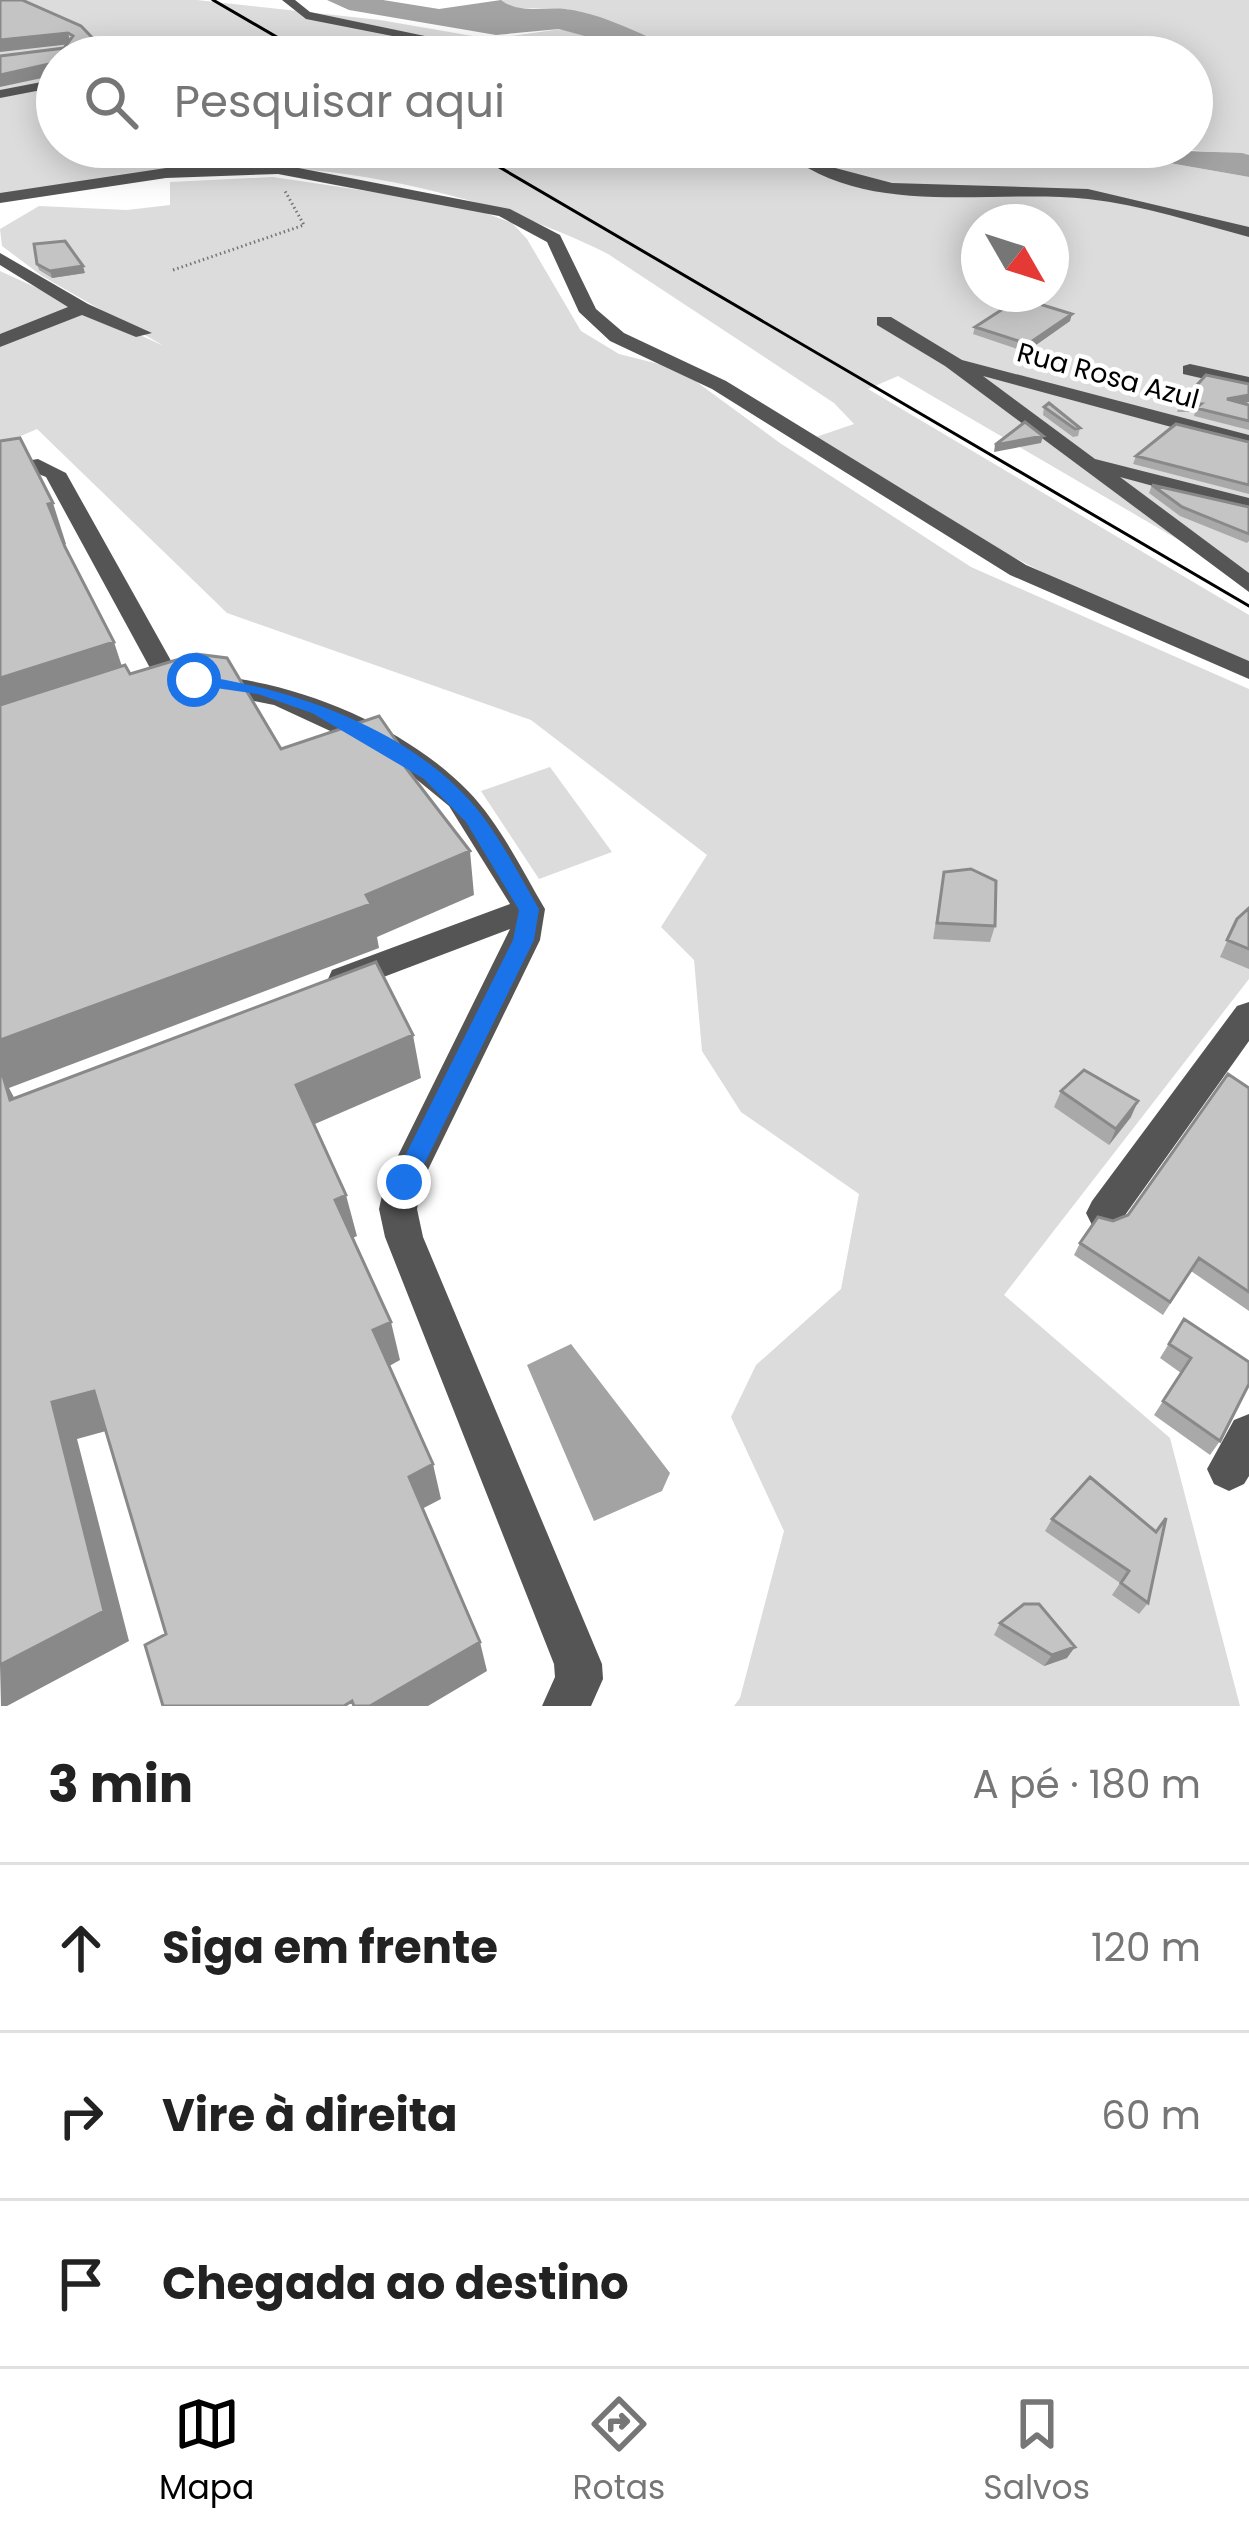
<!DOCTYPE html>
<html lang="pt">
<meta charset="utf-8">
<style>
:root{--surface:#fff;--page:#f2f2f2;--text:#222;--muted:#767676;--line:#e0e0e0;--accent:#000}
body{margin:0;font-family:Poppins,sans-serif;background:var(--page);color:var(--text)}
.compass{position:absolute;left:961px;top:204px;width:108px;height:108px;border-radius:50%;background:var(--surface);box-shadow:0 6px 30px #0003;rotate:129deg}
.stop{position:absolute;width:36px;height:36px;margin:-27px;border:9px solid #1a73e8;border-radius:50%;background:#fff}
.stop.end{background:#1a73e8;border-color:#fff;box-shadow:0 3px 12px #0008}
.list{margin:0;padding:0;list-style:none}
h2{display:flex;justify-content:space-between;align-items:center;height:156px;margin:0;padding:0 48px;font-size:51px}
h2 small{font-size:39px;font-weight:400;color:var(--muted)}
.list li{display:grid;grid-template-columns:78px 1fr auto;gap:36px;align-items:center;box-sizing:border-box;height:168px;padding:0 48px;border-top:3px solid var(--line)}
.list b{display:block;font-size:45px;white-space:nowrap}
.list em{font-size:39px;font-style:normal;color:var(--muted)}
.icon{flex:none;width:66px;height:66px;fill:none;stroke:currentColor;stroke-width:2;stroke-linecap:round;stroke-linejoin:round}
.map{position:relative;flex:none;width:1249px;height:1706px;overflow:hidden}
.search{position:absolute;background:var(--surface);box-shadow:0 6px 30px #0003;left:36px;right:36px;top:36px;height:132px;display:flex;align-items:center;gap:30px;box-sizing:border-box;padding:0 42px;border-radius:66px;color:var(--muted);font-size:45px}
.sheet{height:660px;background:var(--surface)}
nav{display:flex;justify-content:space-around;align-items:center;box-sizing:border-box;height:168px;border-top:3px solid var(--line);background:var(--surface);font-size:33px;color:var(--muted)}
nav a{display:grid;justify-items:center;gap:6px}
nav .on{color:var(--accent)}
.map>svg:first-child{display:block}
.green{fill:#dcdcdc;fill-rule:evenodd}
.water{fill:#a3a3a3}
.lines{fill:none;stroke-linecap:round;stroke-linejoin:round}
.path{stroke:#777;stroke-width:3;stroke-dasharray:1.5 3;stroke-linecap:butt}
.minor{fill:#555;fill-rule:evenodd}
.tram{stroke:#000;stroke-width:3}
.wall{fill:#a9a9a9}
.shaded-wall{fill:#898989}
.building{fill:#c4c4c4;stroke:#898989;stroke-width:3}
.route{fill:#1a73e8}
.labels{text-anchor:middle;stroke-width:9;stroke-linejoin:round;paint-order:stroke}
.far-street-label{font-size:27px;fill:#000;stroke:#fff}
</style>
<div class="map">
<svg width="1249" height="1706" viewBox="0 0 1249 1706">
<rect width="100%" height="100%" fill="#fff"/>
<path class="green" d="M0,0H197L380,20L490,39L561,29L605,42L630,57H57V147H1077L1249,177V581L898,376L868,389L1249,615V661L1085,594L992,546L816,437L854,424L834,403L608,254C500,200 366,168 245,166C175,165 73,189 0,198ZM979,222H1051V294H979Z
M501,0H1249V155L1155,147H1192V57H699L603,19L566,9L512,8Z
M273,177L467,206L512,223L527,239L581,331L619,354L679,369L780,443L971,567L1249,689V979L1004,1295L1170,1438L1240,1706H734L740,1698L784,1531L731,1417L756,1365L841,1289L859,1194L741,1112L702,1051L694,960L661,927L707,855L531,720L227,613L37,429L0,445V271L164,346L42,276L2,246L0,229L39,206L127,210L170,205V182Z
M550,767L612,852L539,879L481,791Z"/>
<path class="water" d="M327,0H383L439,9L501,0C519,14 543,7 565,9C613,15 653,43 699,57H633L606,42L559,29L496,35L349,10Z
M1078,147L1242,153L1249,155V177Z
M571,1344L670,1473L662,1491L594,1521L527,1365Z"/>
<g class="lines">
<path class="path" d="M173,270L304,225L285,191"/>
<path class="minor" d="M282,0H295L310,12L525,57H499L306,19Z
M57,79V87L0,98V90Z
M779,147H796L824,165L892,183L1088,189L1249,227V237C1196,223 1143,205 1088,199C989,188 860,221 779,147Z
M278,164L510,209L560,235L596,309L624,333L726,381L1026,565L1249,661V679L1010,575L712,389L610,341L579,312L547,242L499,216L278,174L166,178L0,203V193L166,168Z
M0,253L88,304L152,333L136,337L82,315L0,347V334L68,307L0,265Z
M877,317H891L962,360L1249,435V448L983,376L1095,459L1249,498V512L1120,477L1249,573V592L945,366L877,325Z
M1190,364L1249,377V389L1183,374V366Z
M38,459L66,473L179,675C277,672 400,721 468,791C500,824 522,870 545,909L540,940L422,1182L417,1209L423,1237L602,1664L603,1679L591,1706H542L555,1677L554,1664L385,1237L379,1209L385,1182L510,929L344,992L332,988L328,979L332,970L510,904L449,806L393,760L274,705L204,691L162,690L46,477L36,473L0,479V465Z
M1249,1002V1041L1118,1225L1105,1230L1092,1225L1086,1213L1092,1201L1237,1006Z
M1249,1414V1476L1244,1484L1229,1491L1214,1484L1207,1469L1234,1420Z"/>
<path class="tram" d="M213,0L311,57
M465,147L1249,606"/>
</g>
<path class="wall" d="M37,264L85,273L52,278L39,270Z
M1070,321L1026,352L973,334L975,327Z
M1249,384V402L1243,404L1249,405V430L1194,416L1195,412H1177L1180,404Z
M1044,407L1080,428L1078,436L1073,437L1043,415Z
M1249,442V494L1133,464L1136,456Z
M1152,485L1249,507V541L1247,543L1180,516L1149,493Z
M944,872L995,926L990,942L933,939Z
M1249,908V969L1220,957L1237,919Z
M1249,1088V1311L1191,1271L1163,1315L1074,1255L1080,1243L1113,1221L1128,1215Z
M1061,1091L1131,1117L1109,1145L1054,1107Z
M1184,1319L1220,1441L1210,1455L1154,1415L1181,1373L1160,1358Z
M1090,1477L1148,1603L1139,1614L1112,1595L1120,1583L1045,1531L1052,1519Z
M1000,1623L1067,1658L1044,1666L994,1635Z"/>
<path class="shaded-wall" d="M68,33L71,44L0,52V40Z
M53,63L56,75L0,87V75Z
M83,266L85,273L52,278L50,271Z
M1072,314L1070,321L1026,352L1028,344Z
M1249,395V402L1224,407L1227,399Z
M1043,436L1041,443L994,452L995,445Z
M53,503L66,544L62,545L48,504Z
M114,642L128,685L0,727V678Z
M470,851L474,895L377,937L379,948L9,1088L25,1118L0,1091V1040L366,895Z
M413,1035L421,1078L308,1127L296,1085Z
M1138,1101L1131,1117L1109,1145L1116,1129Z
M346,1195L357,1236L346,1241L335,1200Z
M391,1322L400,1360L384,1369L373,1330Z
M94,1391L117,1428L77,1439L129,1641L7,1706H1L0,1665L52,1402Z
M433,1464L441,1499L418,1511L409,1477Z
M480,1642L487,1671L428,1706H370Z
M1075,1647L1067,1658L1044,1666L1052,1655Z"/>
<path class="building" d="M0,0H22L81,26L111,57H57V66L53,63L0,75V56L64,48L73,36L68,33L0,40Z
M65,241L83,266L50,271L37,264L34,244Z
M1020,298L1072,314L1028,344L975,327Z
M1206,375L1249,384V395L1227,399L1249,405V421L1196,408L1201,404H1180Z
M1049,403L1080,428L1075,429L1044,407Z
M1025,422L1043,436L995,445Z
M1176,424L1249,442V485L1136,456Z
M20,438L53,503L48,504L65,547L114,642L0,678V441Z
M1152,485L1249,507V534L1182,507Z
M196,654L227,658L281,749L379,716L413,765L406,768L470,851L366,895L371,904L0,1040V705L125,665L130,674Z
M971,869L996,881L995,926L937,923L944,872Z
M1249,908V949L1227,940L1237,919Z
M376,962L413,1035L296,1085L346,1195L335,1200L391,1322L373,1330L433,1464L409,1477L480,1642L370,1706H354L352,1701L344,1706H163L145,1645L166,1634L94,1391L52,1402L104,1611L0,1665V1076H3L10,1100Z
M1084,1070L1138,1101L1116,1129L1061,1091Z
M1228,1074L1249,1088V1292L1199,1258L1170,1302L1080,1243L1098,1217L1113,1221L1128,1215Z
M1184,1319L1249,1362V1384L1220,1441L1163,1401L1191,1358L1169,1344Z
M1090,1477L1156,1532L1166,1518L1148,1603L1121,1583L1129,1571L1052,1519Z
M1024,1604H1039L1075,1647L1052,1655L1000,1623Z"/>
<path class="route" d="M194,675C293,688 417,731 481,814C503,843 521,878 539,909L534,940L412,1189H395L392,1182L513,940L519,910L466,822L424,779L312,713L258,694L188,684Z"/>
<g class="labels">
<g class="far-street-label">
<text transform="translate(1108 376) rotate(15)" y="9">Rua Rosa Azul</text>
</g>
</g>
</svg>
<svg class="compass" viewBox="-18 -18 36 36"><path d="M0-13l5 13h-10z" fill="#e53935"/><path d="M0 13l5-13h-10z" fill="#767676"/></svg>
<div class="stop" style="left:194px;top:680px"></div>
<div class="stop end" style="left:404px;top:1182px"></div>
<div class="search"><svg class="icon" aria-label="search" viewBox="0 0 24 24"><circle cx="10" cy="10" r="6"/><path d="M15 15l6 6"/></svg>Pesquisar aqui</div>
</div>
<section class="sheet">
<h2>3 min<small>A pé · 180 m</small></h2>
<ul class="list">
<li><svg class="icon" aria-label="ahead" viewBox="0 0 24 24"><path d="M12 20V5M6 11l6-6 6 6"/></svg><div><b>Siga em frente</b></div><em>120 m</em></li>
<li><svg class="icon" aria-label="right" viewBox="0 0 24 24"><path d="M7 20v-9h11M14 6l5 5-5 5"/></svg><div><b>Vire à direita</b></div><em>60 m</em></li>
<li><svg class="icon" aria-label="arrive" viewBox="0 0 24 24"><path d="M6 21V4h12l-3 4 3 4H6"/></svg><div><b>Chegada ao destino</b></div></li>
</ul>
</section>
<nav>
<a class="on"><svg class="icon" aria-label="map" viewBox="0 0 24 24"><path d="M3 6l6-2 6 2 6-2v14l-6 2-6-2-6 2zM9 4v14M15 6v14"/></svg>Mapa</a>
<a><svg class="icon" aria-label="directions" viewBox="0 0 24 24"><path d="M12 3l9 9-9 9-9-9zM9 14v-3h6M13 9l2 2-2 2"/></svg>Rotas</a>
<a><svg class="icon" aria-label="saved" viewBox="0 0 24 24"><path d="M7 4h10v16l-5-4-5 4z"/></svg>Salvos</a>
</nav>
